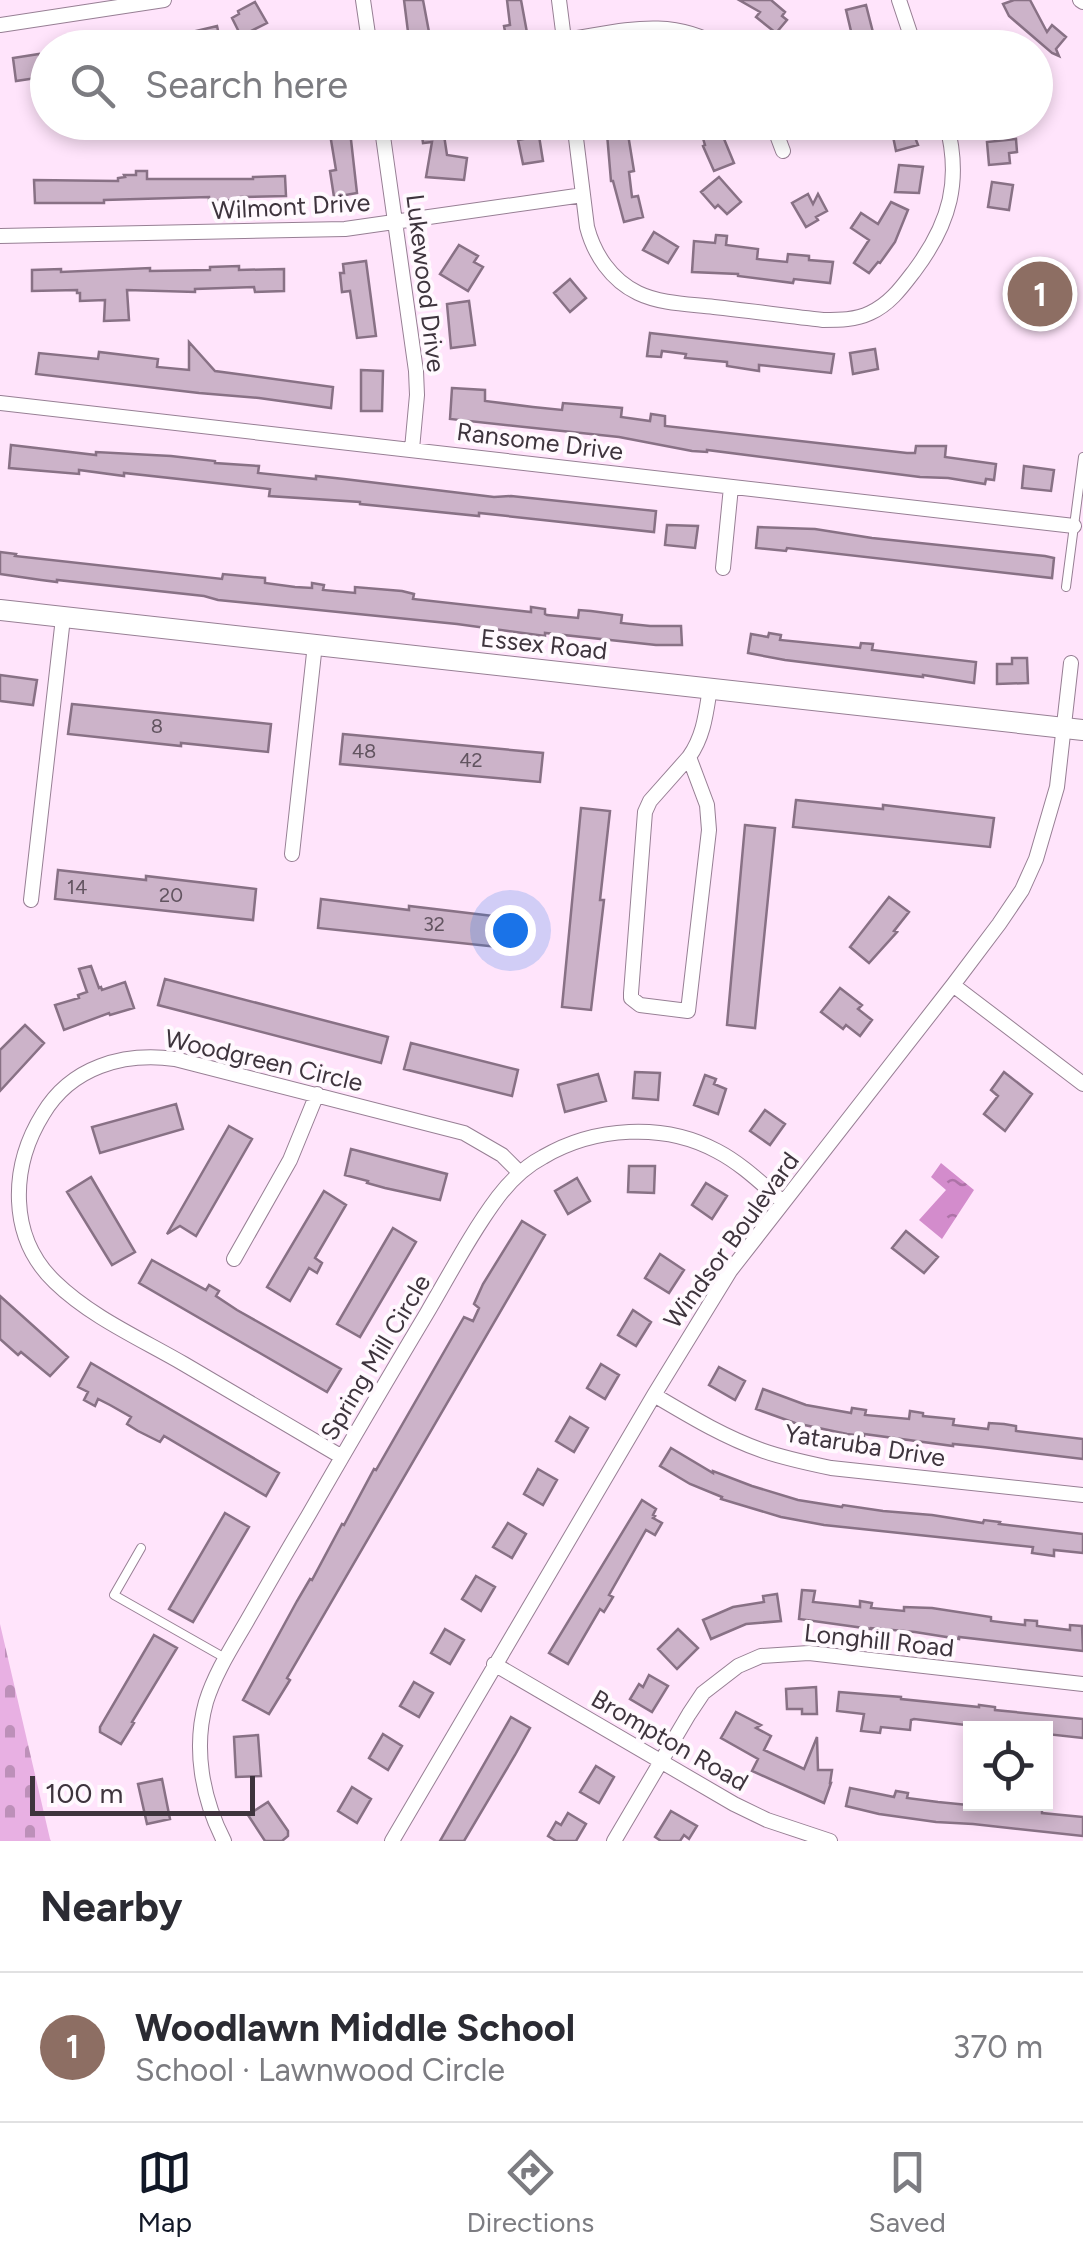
<!DOCTYPE html>
<meta charset="utf-8">
<style>
:root{--surface:#fff;--page:#f7f7f7;--text:#2b2b33;--muted:#7c7c81;--line:#e1e1e2;--accent:#111827}
body{margin:0;font-family:Figtree,sans-serif;background:var(--page);color:var(--text)}
.controls{position:absolute;right:30px;bottom:30px;display:grid;overflow:hidden;border-radius:0px;box-shadow:0 5px 15px #0003}
.controls button{width:90px;height:90px;display:grid;place-items:center;padding:0;border:0;border-bottom:2px solid var(--line);background:var(--surface);color:var(--text);font:50px sans-serif}
.scale{position:absolute;left:30px;bottom:25px;width:225px;box-sizing:border-box;padding-left:10px;border:5px solid #3e343d;border-top:0;font-size:28px;line-height:35px;white-space:nowrap;color:#3e343d;-webkit-text-stroke:8px #fff9fe;paint-order:stroke}
.you{position:absolute;left:510px;top:930px;width:35px;height:35px;margin:-25px;border:8px solid #fff;border-radius:50%;background:#1a73e8;box-shadow:0 0 0 15px #1a73e833}
.badge{display:grid;place-items:center;width:65px;height:65px;border-radius:50%;background:var(--accent);color:#fff;font-size:32px;font-weight:700}
.pin{position:absolute;translate:-50% -50%;border:5px solid #fff;box-shadow:0 2px 10px #0006}
.list{margin:0;padding:0;list-style:none}
h2{display:flex;justify-content:space-between;align-items:center;height:130px;margin:0;padding:0 40px;font-size:42px}
h2 small{font-size:32px;font-weight:400;color:var(--muted)}
.list li{display:grid;grid-template-columns:65px 1fr auto;gap:30px;align-items:center;box-sizing:border-box;height:150px;padding:0 40px;border-top:2px solid var(--line)}
.list b{display:block;font-size:38px;white-space:nowrap}
.list p{margin:0;font-size:32px;white-space:nowrap;color:var(--muted)}
.list em{font-size:32px;font-style:normal;color:var(--muted)}
.icon{flex:none;width:55px;height:55px;fill:none;stroke:currentColor;stroke-width:2;stroke-linecap:round;stroke-linejoin:round}
.map{position:relative;flex:none;width:1083px;height:1841px;overflow:hidden}
.search{position:absolute;background:var(--surface);box-shadow:0 5px 15px #0003;left:30px;right:30px;top:30px;height:110px;display:flex;align-items:center;gap:25px;box-sizing:border-box;padding:0 35px;border-radius:55px;color:var(--muted);font-size:38px}
.sheet{height:280px;background:var(--surface)}
nav{display:flex;justify-content:space-around;align-items:center;box-sizing:border-box;height:140px;border-top:2px solid var(--line);background:var(--surface);font-size:28px;color:var(--muted)}
nav a{display:grid;justify-items:center;gap:5px}
nav .on{color:var(--accent)}
.map>svg:first-child{display:block}
.cemetery{fill:url(#cemetery-stones)}
.water{fill:url(#water-ripples)}
.building{fill:#ccb3c9;stroke:#887185;stroke-width:2.5}
.lines{fill:none;stroke-linecap:round;stroke-linejoin:round}
.lane-casing{stroke:#977f94;stroke-width:10}
.street-casing{stroke:#977f94;stroke-width:16}
.secondary-casing{stroke:#977f94;stroke-width:22}
.lane{stroke:#fff;stroke-width:8}
.street{stroke:#fff;stroke-width:14}
.secondary{stroke:#fff;stroke-width:20}
.labels{text-anchor:middle;stroke-width:8;stroke-linejoin:round;paint-order:stroke}
.number-label{font-size:20px;fill:#625460}
.street-label{font-size:25px;fill:#3e343d;stroke:#fff9fe}
</style>
<div class="map">
<svg width="1083" height="1841" viewBox="0 0 1083 1841">
<defs>
<pattern id="cemetery-stones" width="16" height="16" patternUnits="userSpaceOnUse" patternTransform="scale(2.5)"><rect width="16" height="16" fill="#e8b0e3"/><path d="M2 7V4a2 2 0 0 1 4 0v3zM10 15v-3a2 2 0 0 1 4 0v3z" fill="#bd90b9"/></pattern>
<pattern id="water-ripples" width="26" height="14" patternUnits="userSpaceOnUse" patternTransform="scale(2.5)"><rect width="26" height="14" fill="#d38ccc"/><path d="M2 4q2-2 4 0t4 0M15 11q2-2 4 0t4 0" fill="none" stroke="#ad73a7"/></pattern>
</defs>
<rect width="100%" height="100%" fill="#ffe4fb"/>
<path class="cemetery" d="M0,1624L50,1839L51,1841H0Z"/>
<path class="water" d="M941,1163L974,1190L942,1239L919,1220L946,1190L931,1177Z"/>
<path class="building" d="M404,0H423L432,48H410Z
M507,0H521L528,38L507,42L504,26L510,25Z
M739,0H771L785,12L782,16L787,20L776,33L756,17L760,12Z
M1014,0H1030L1047,32L1052,25L1066,37L1056,49L1059,56L1052,53L1009,16L1003,4Z
M255,2L267,23L245,34H240L232,18L239,14L238,11Z
M866,5L877,48H855L846,10Z
M217,26L222,48H141L140,41L175,36Z
M39,54L43,77L16,81L13,58Z
M328,122H349L357,193L334,197L330,171L336,170Z
M420,122H442L447,155L467,158L464,180L426,177L432,142L423,143Z
M606,122H626L634,171L629,172L632,197L638,196L643,217L624,222L613,181H611Z
M698,122H717L734,163L714,171L703,146L705,145Z
M890,122H909L918,145L896,151Z
M539,136L543,161L523,164L518,140Z
M1016,139L1017,152L1009,153L1010,163L989,165L987,142Z
M899,165L923,167L919,193L895,192Z
M136,171H147V179H253V177L285,176L286,196L241,197V200L209,201V197L104,200V203H35L34,180L118,181V178L125,177L124,175H136Z
M719,177L741,202L727,214L718,205L715,208L701,192Z
M992,182L1013,185L1009,210L988,207Z
M808,194L813,204L818,194L827,211L816,217L818,220L806,227L792,203Z
M891,202L908,210L895,242L880,263L878,262L869,273L854,263L869,240L851,228L861,213L878,224Z
M654,232L678,247L668,263L643,250Z
M716,235L727,236L726,245L758,249L757,259L787,262L788,254L809,256V260L833,262L830,283L794,279L793,283L738,276V274L692,272L694,241L715,243Z
M459,245L478,256L474,262L483,267L468,291L440,274Z
M366,261L376,336L357,338L350,291L342,292L340,273H344L343,264Z
M239,266V270L284,269V291L255,292L254,287L195,289V292L127,290L129,320L104,321L105,300L80,301V293H77V290L32,291V270L61,269V272L150,268V271L210,270V267Z
M570,279L586,298L570,312L554,293Z
M469,301L475,345L451,348L447,304Z
M650,333L834,354L831,373L759,365V371L727,366V362L685,358L686,354L662,351L661,357L647,356Z
M189,342L215,371L333,387L331,408L259,398L199,393L36,374L39,353L98,359L99,352L158,359L157,367L189,370Z
M875,349L878,369L853,374L850,353Z
M361,370L383,371L382,411H361Z
M452,388L485,390V401L533,407L562,410L563,403L622,408L621,417L650,421L651,414L665,416V426L907,453H915L916,446H946L945,457L996,464L994,480L986,479L985,484L948,478L920,477L707,450V452L692,451L619,437L450,419Z
M11,445L96,455V452L171,456L215,461V463L259,466L258,473L316,479V476L344,479L494,497L511,496L656,511L654,532L479,513V516L360,504V502L269,496L270,489L124,473V476L79,470V474L9,468Z
M1024,466L1054,470L1051,491L1022,488Z
M667,525L698,526L695,548L665,545Z
M758,527L815,529L872,538L1045,556L1054,558L1052,578L787,548L786,551L756,548Z
M0,552L16,554L15,556L222,579L223,574L265,578V583L295,587L312,588V583L324,585L323,590L355,593V587L402,591L414,594L413,599L531,612V607L545,609V614L547,615L578,618L579,610L591,611L622,615L621,623L650,626H681L682,645H656L545,633V636L457,624L218,600L204,596L57,580V582L41,580L0,574Z
M769,633L781,635L780,640L860,648L861,643L873,644L872,650L976,662L974,683L923,675V677L785,660L748,653L751,634L768,637Z
M1012,658H1027L1028,683L997,684V664H1012Z
M0,675L37,680L33,705L0,701Z
M72,704L271,724L268,752L181,743V746L68,734Z
M343,734L543,753L540,782L340,764Z
M796,800L883,809V805L994,818L990,847L793,827Z
M581,808L610,811L600,900H604L591,1010L562,1007Z
M745,825L775,828L755,1028L727,1025Z
M58,870L146,880V876L256,889L253,920L55,899Z
M889,897L909,912L894,931L897,932L869,963L850,947Z
M321,899L409,910V906L519,919L516,949L318,928Z
M91,966L99,988L101,987L102,990L125,982L134,1008L110,1015L109,1013L64,1030L55,1005L79,998L78,995L87,992L79,969Z
M165,979L388,1037L381,1063L158,1005Z
M840,988L862,1005L858,1009L872,1020L860,1036L846,1025L843,1029L821,1012Z
M25,1025L44,1043L0,1091V1050Z
M411,1043L518,1070L512,1096L404,1069Z
M635,1072L660,1073L658,1100L633,1098Z
M1004,1072L1032,1094L1005,1131L984,1114L998,1096L991,1090Z
M598,1074L606,1101L565,1112L558,1085Z
M705,1075L716,1079L714,1084L726,1089L718,1114L694,1105Z
M176,1104L183,1129L100,1153L92,1127Z
M765,1110L785,1124L770,1145L750,1131Z
M229,1126L252,1139L196,1236L180,1226L167,1234Z
M351,1149L447,1174L440,1200L385,1188L367,1183L368,1181L345,1175Z
M629,1166H655L654,1193L628,1192Z
M91,1177L135,1252L112,1265L67,1192Z
M577,1178L590,1201L568,1214L555,1191Z
M706,1183L727,1196L712,1219L692,1205Z
M324,1191L346,1205L315,1258L322,1263L317,1273L309,1268L290,1301L267,1287Z
M522,1221L545,1235L287,1678L290,1680L269,1714L243,1700L297,1601L310,1579L312,1580L342,1524L344,1525L374,1469L376,1470L464,1317L473,1321L479,1308L474,1304L483,1284Z
M393,1228L416,1242L360,1337L337,1324Z
M906,1231L938,1257L924,1273L892,1248Z
M660,1254L684,1270L669,1293L645,1278Z
M152,1260L206,1290L209,1285L219,1291L216,1296L237,1310L341,1369L327,1392L139,1283Z
M0,1296L68,1357L50,1376L21,1352L18,1355L0,1339Z
M633,1310L651,1322L636,1346L618,1335Z
M91,1363L279,1473L266,1496L164,1436L160,1442L138,1431L127,1424L131,1417L110,1405L98,1399L95,1406L84,1400L88,1392L78,1387Z
M601,1364L619,1375L605,1399L587,1388Z
M719,1367L745,1381L735,1400L709,1385Z
M763,1389L806,1405L851,1413L852,1408L866,1410L865,1415L909,1419L910,1411L923,1413V1416L954,1419L953,1425L988,1429L989,1423L1004,1424L1016,1426V1431L1083,1439V1459L983,1447L953,1444V1446L864,1434V1436L847,1434L795,1423L756,1409Z
M570,1417L588,1428L574,1452L556,1441Z
M671,1448L713,1473V1471L752,1486L798,1500L842,1507L843,1505L883,1511L932,1515L983,1523L984,1520L1000,1522L999,1524L1083,1534V1553L1054,1550V1556L1032,1553L1033,1547L824,1525L781,1517L721,1499L722,1497L690,1484L660,1466Z
M538,1469L557,1480L543,1505L524,1494Z
M642,1500L656,1509L653,1515L655,1516L653,1518L662,1523L655,1535L646,1530L609,1595L613,1597L604,1612L600,1609L568,1664L549,1653Z
M225,1513L249,1527L193,1622L169,1609Z
M508,1523L526,1534L512,1558L493,1547Z
M476,1576L495,1587L481,1611L462,1599Z
M802,1590L815,1591L813,1602L842,1605L860,1607V1601L872,1603L871,1608L904,1611V1607L932,1608L991,1617V1621L1025,1625V1620L1037,1621V1626L1070,1630V1625L1082,1626L1083,1651L959,1637V1639L915,1632L871,1628V1629L799,1619Z
M777,1594L781,1621L746,1624L711,1639L703,1620L733,1607L764,1602L763,1596Z
M445,1629L464,1640L450,1664L431,1653Z
M678,1629L698,1648L677,1669L658,1649Z
M154,1635L177,1648L132,1722L134,1723L121,1744L100,1732V1727Z
M649,1675L668,1686L652,1712L630,1699L639,1684L643,1687Z
M414,1682L433,1693L419,1717L400,1706Z
M816,1687L817,1714H802V1709H787L786,1689Z
M839,1692L901,1697V1699L979,1707V1705L995,1707V1710L1083,1719V1738L1046,1734V1728H992L914,1719L911,1720L910,1730L881,1727L880,1733L861,1731L864,1714L837,1711Z
M736,1712L761,1725L756,1728L771,1736L764,1750L804,1769L817,1737L818,1770H832L830,1783H831L824,1803L752,1771L758,1759L721,1738Z
M511,1717L530,1728L515,1755L464,1841H440Z
M383,1734L402,1746L388,1770L369,1758Z
M258,1735L261,1776L236,1777L234,1737Z
M596,1766L614,1777L599,1803L580,1792Z
M162,1779L170,1819L147,1824L138,1784Z
M352,1787L371,1799L357,1823L338,1811Z
M850,1788L894,1797L896,1791L908,1793L907,1798L938,1802L998,1808L999,1804L1042,1808V1813L1083,1817V1836L973,1824L936,1822L879,1814L846,1806Z
M268,1802L288,1831V1836L282,1841H265L248,1815Z
M671,1811L697,1826L689,1839L684,1835L680,1841H661L655,1837Z
M568,1813L586,1824L576,1841H556L548,1836L556,1822L561,1825Z"/>
<g class="lines">
<g class="lane-casing">
<path id="lane" d="M1066,587L1083,457
M141,1548L114,1595L225,1658"/>
</g>
<g class="street-casing">
<path id="street" d="M363,0L370,48
M559,0L565,47
M899,0L915,48
M1080,0L1083,2
M0,25L164,0
M564,40C621,32 670,15 722,48
M381,122L416,371L417,395L412,449
M574,122L587,227C594,254 611,280 638,293C661,304 689,304 714,307C751,311 787,316 823,320C840,320 855,320 870,313C890,304 902,287 915,270C950,223 962,180 946,122
M772,122L783,151
M0,236L345,229L583,195
M0,403L1074,526
M723,568L731,487
M689,757L650,801L645,812L631,993V998L640,1005L688,1011L709,830L707,805L689,757C704,736 706,713 710,688
M292,854L315,644
M31,900L63,618
M953,985L1083,1084
M234,1259L290,1160L317,1094
M654,1395C688,1415 722,1436 761,1450C783,1458 807,1463 831,1468L1083,1495
M342,1457C289,1426 236,1395 184,1364C141,1339 91,1317 55,1282C8,1237 10,1167 43,1114C71,1067 123,1052 175,1059L464,1133L502,1155L519,1172
M494,1664L734,1804L767,1820L830,1841
M224,1841C202,1798 193,1748 206,1702C215,1673 232,1647 247,1621C267,1586 287,1551 308,1516C347,1448 387,1380 427,1313C450,1274 471,1233 498,1197C511,1180 524,1167 543,1157C594,1127 664,1122 717,1151C742,1164 762,1184 783,1202
M392,1841L654,1395L730,1271L953,985L999,924L1022,890L1036,859L1057,787L1071,663
M614,1841L689,1714L703,1693L738,1666L761,1656L809,1653L1083,1684"/>
</g>
<g class="secondary-casing">
<path id="secondary" d="M0,610L1083,730"/>
</g>
<use href="#lane" class="lane"/>
<use href="#street" class="street"/>
<use href="#secondary" class="secondary"/>
</g>
<g class="labels">
<g class="number-label">
<text x="157" y="733">8</text>
<text x="364" y="758">48</text>
<text x="471" y="767">42</text>
<text x="77" y="894">14</text>
<text x="171" y="902">20</text>
<text x="434" y="931">32</text>
</g>
<g class="street-label">
<text transform="translate(291 206) rotate(-3)" y="9">Wilmont Drive</text>
<text transform="translate(426 283) rotate(83)" y="9">Lukewood Drive</text>
<text transform="translate(540 441) rotate(7)" y="9">Ransome Drive</text>
<text transform="translate(544 644) rotate(6)" y="9">Essex Road</text>
<text transform="translate(264 1060) rotate(13)" y="9">Woodgreen Circle</text>
<text transform="translate(731 1240) rotate(-54)" y="9">Windsor Boulevard</text>
<text transform="translate(375 1357) rotate(-59)" y="9">Spring Mill Circle</text>
<text transform="translate(865 1445) rotate(9)" y="9">Yataruba Drive</text>
<text transform="translate(879 1640) rotate(6)" y="9">Longhill Road</text>
<text transform="translate(670 1740) rotate(30)" y="9">Brompton Road</text>
</g>
</g>
</svg>
<div class="controls">
<button><svg class="icon" aria-label="locate" viewBox="0 0 24 24"><circle cx="12" cy="12" r="6"/><path d="M12 2v4M12 18v4M2 12h4M18 12h4"/></svg></button>
</div>
<div class="scale">100 m</div>
<div class="you"></div>
<div class="pin badge" style="left:1040px;top:294px;background:#8d6e63">1</div>
<div class="search"><svg class="icon" aria-label="search" viewBox="0 0 24 24"><circle cx="10" cy="10" r="6"/><path d="M15 15l6 6"/></svg>Search here</div>
</div>
<section class="sheet">
<h2>Nearby<small></small></h2>
<ul class="list">
<li><span class="badge" style="background:#8d6e63">1</span><div><b>Woodlawn Middle School</b><p>School · Lawnwood Circle</p></div><em>370 m</em></li>
</ul>
</section>
<nav>
<a class="on"><svg class="icon" aria-label="map" viewBox="0 0 24 24"><path d="M3 6l6-2 6 2 6-2v14l-6 2-6-2-6 2zM9 4v14M15 6v14"/></svg>Map</a>
<a><svg class="icon" aria-label="directions" viewBox="0 0 24 24"><path d="M12 3l9 9-9 9-9-9zM9 14v-3h6M13 9l2 2-2 2"/></svg>Directions</a>
<a><svg class="icon" aria-label="saved" viewBox="0 0 24 24"><path d="M7 4h10v16l-5-4-5 4z"/></svg>Saved</a>
</nav>
